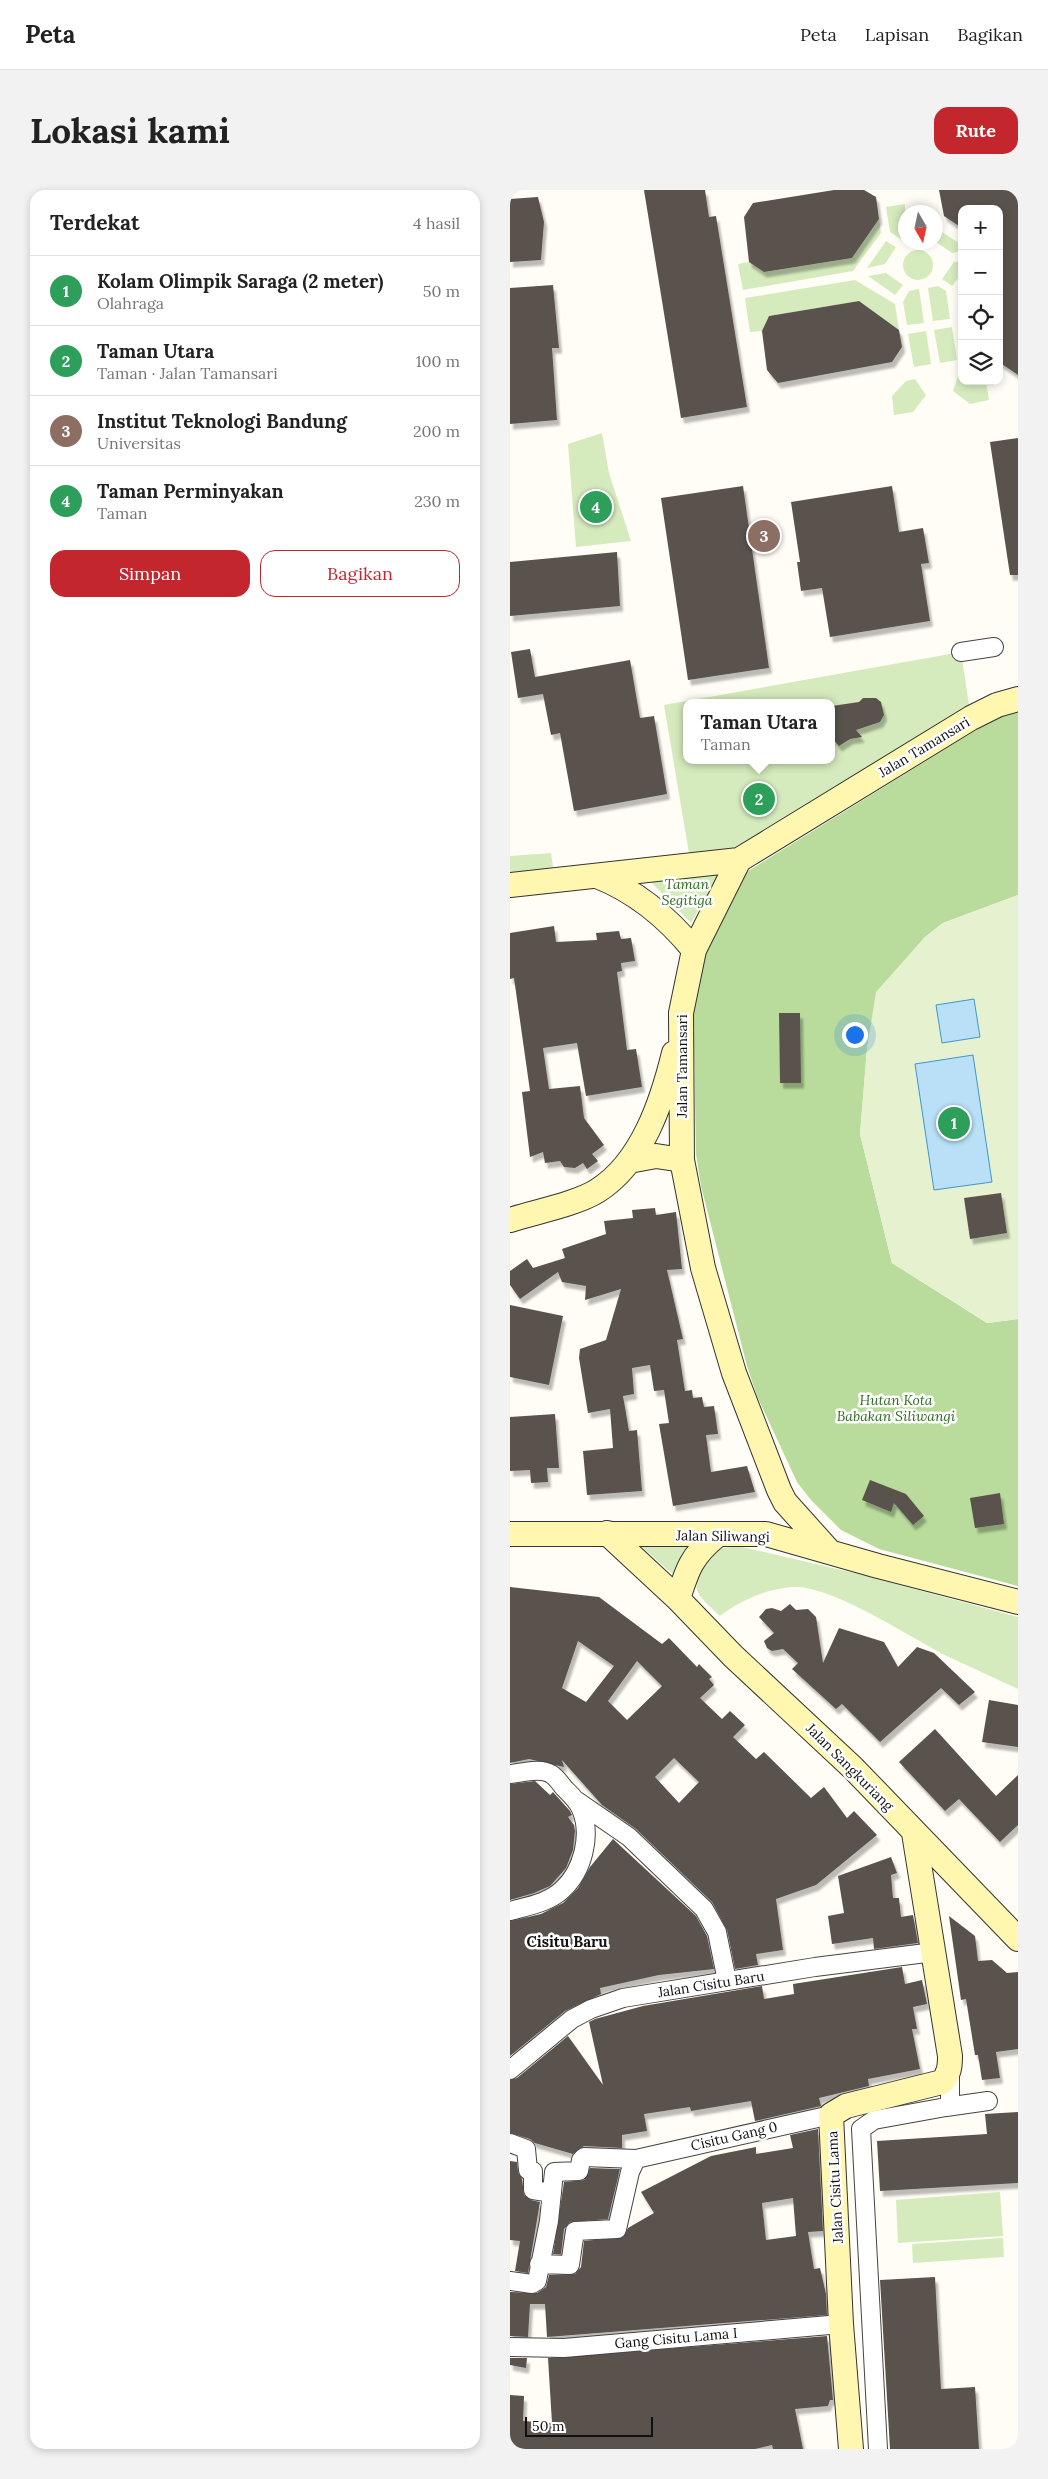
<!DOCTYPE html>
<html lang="id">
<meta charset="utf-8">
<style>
:root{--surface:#fff;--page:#f2f2f2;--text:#222;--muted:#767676;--line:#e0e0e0;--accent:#c4262e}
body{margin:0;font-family:Lora,serif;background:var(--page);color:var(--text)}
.controls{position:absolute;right:15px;top:15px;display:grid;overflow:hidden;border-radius:10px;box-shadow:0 2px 8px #0003}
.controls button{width:45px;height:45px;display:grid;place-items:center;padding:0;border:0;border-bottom:1px solid var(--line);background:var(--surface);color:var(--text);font:25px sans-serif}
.compass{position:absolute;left:388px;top:15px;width:45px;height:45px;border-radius:50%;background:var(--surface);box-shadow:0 2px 8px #0003;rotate:171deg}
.scale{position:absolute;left:15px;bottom:12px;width:128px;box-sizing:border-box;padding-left:5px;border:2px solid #111;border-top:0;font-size:14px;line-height:18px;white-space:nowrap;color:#111;-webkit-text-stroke:4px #fff;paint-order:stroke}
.you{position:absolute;left:344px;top:844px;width:18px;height:18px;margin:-12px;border:4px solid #fff;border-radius:50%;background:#1a73e8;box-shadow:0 0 0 8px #1a73e833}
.badge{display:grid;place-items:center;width:32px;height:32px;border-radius:50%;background:var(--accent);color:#fff;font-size:16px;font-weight:700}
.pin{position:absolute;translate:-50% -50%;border:2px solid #fff;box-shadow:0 1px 5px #0006}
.popup{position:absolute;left:173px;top:509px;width:152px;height:65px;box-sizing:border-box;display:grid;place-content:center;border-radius:10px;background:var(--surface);filter:drop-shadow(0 1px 4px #0005);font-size:16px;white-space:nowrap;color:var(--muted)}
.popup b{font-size:19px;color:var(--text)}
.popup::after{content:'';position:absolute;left:50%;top:100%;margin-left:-10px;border:10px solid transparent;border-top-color:var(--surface)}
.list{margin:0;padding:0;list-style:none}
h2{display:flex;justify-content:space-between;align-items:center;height:65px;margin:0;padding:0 20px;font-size:21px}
h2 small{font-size:16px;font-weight:400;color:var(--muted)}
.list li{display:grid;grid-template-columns:32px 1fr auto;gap:15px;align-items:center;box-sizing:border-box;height:70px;padding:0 20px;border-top:1px solid var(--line)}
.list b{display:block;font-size:19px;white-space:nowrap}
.list p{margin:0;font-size:16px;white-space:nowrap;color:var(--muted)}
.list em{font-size:16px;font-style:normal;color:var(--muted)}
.actions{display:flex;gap:10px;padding:15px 20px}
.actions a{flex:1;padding:11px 0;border:1px solid var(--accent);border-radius:15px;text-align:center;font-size:18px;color:var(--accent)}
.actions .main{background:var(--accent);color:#fff}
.icon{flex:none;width:28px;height:28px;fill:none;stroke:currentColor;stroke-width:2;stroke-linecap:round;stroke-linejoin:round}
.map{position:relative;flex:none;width:508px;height:2259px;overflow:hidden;border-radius:15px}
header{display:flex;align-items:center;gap:30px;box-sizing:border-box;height:70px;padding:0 25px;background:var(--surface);border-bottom:1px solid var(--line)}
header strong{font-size:24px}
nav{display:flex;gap:28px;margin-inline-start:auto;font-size:18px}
.intro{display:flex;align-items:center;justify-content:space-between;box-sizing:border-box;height:120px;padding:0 30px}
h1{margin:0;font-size:35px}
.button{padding:12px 22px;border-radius:15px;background:var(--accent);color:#fff;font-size:18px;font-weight:700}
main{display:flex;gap:30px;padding:0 30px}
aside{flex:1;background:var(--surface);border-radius:15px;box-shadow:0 2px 8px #0003}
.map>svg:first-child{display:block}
.green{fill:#d5ebbd;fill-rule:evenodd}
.forest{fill:#b9dc9c}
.pitch{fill:#e6f2cf}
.water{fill:#b9e0f7;stroke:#3f96cf}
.building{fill:#5a524d;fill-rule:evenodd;filter:url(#shadow)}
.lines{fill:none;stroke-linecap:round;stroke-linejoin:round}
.street-casing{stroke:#444;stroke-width:20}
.secondary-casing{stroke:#333;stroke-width:26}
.street{stroke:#fff;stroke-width:18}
.secondary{stroke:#fff6b0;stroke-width:24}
.labels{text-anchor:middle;stroke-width:5;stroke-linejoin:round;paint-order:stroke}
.street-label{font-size:14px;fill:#111;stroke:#fff}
.park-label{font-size:14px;font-style:italic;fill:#2f6b1f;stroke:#fff}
.neighbourhood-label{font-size:15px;font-weight:bold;fill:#111;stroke:#fff}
</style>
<header>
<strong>Peta</strong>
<nav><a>Peta</a><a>Lapisan</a><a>Bagikan</a></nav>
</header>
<div class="intro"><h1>Lokasi kami</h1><a class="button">Rute</a></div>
<main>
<aside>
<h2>Terdekat<small>4 hasil</small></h2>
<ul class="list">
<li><span class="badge" style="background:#2e9e5b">1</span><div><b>Kolam Olimpik Saraga (2 meter)</b><p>Olahraga</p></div><em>50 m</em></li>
<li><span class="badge" style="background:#2e9e5b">2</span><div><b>Taman Utara</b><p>Taman · Jalan Tamansari</p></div><em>100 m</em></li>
<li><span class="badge" style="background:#8d6e63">3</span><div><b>Institut Teknologi Bandung</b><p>Universitas</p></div><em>200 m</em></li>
<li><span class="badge" style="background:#2e9e5b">4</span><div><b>Taman Perminyakan</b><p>Taman</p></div><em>230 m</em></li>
</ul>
<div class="actions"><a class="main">Simpan</a><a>Bagikan</a></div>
</aside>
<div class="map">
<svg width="508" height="2259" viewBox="0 0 508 2259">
<defs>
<filter id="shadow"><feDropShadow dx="3" dy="5.5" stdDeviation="1" flood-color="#0004"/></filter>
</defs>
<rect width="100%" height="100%" fill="#fffdf5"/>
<path class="green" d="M395,14V49L392,50L380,42L376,17Z
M369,29L371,43L343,81L233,100L228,74L239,72L254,82L342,68Z
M429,40L452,55V61L442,63L426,52V46Z
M376,51L386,57L375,74L357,78Z
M393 75a15 15 0 1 1 30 0a15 15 0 1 1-30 0Z
M452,71V83L442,96L432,89L444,72Z
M376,83L393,95L385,105L358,86Z
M345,90L385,114L389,140L349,111L259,126L252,141L240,142L235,108Z
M428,96L436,101L440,129L423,131L418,98Z
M409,99L414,133L397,135L393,112L399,101Z
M442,137L447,170L430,173L424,140Z
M416,141L421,174L404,177L398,144Z
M452,182V191L476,192L479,210L460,214L443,201L449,183Z
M405,189L416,205L403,222L384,225L382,206L396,191Z
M92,243L99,283L121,351L66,357L58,254Z
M451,462L461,528L229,670L181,675L154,515ZM176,513H322V570H176Z
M41,663L44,684L0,689V666Z
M210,682L181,733L137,688Z
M119,1346L185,1347L165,1386Z
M228,1356L349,1384L508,1427V1499C485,1488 462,1478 439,1467C401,1448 322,1395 283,1397C256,1399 231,1410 210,1426C183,1400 181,1402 195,1366L214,1358Z
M490,2002L493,2046L388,2053L386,2010Z
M493,2048L494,2067L403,2073L402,2054Z"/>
<path class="forest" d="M508,519V705L433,733L415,747L367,802L357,859L350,944L382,1073L477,1133L508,1129V1396L369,1359L331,1340L301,1310L287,1292L247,1206L237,1176L191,996L186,964L183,798L188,764L232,685L487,527Z"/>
<path class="pitch" d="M508,705V1129L478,1133L382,1073L350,944L357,859L366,802L415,747L433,733Z"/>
<path class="water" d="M464,809L470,847L432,853L426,815Z
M463,865L482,992L424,1000L405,874Z"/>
<path class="building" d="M134,0H195L199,27L206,26L237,217L171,228Z
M324,0H354L366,7L369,29L342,68L254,82L239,72L234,27L243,13Z
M429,0H508V185L489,172V19H452V38L434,26Z
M28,7L34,32L31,70L0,72V9Z
M43,95L49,158H42L47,230L0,234V98Z
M349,111L389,140L392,157L382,172L268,193L257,180L252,141L259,126Z
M508,248V385H500L480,252Z
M233,296L259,478L178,490L151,308Z
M382,296L389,342L413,338L419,373L411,374L420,431L320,447L312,398L291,401L287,372H290L281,312Z
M107,362L110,416L0,426V372Z
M20,459L25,487L120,470L130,528L144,526L157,604L64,621L50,543L41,545L33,504L8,508L1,462Z
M353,508H366L371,512L374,525L370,532L346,540L352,547L340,549L329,556L322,548V516L349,512Z
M44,736L46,752L87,750L86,743L109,741L111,749L121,748L125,771L111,773L112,781L107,782L117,860L126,859L132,897L76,906L67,853L33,858L39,899L70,896L74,928L94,955L82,964L88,971L77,979L73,973L65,978L54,977L50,971L35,973L33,962L20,967L12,902L20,901L4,788L0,789V743Z
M269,823H290L291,893H270Z
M491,1003L497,1043L460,1049L454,1008Z
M145,1018L146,1025L166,1022L172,1079L157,1080L173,1149L167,1150L175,1201L182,1200L183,1208L192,1207L194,1217L204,1216L208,1244L196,1245L201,1282L237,1276L245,1302L163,1316L149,1234L159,1233L154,1200L144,1201L140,1175L122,1178L124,1204L113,1206L119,1241L127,1240L132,1301L77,1305L73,1261L103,1258L100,1219L78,1223L69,1168L70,1159L96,1150L111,1099L75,1110L76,1096L52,1092L48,1082L10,1109L0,1095V1081L17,1069L23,1078L55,1068L52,1059L96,1044L94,1031L123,1028L122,1020Z
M0,1115L53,1126L39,1195L0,1187Z
M45,1224L49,1278H37L38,1292L21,1293L20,1280L0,1281V1227Z
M360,1290L396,1304L414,1326L403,1335L384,1313L381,1322L352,1310Z
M490,1303L494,1334L465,1338L460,1308Z
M0,1397L89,1407L152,1454L159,1448L187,1477L189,1474L202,1487L199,1489L204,1495L190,1508L212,1529L220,1521L235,1535L223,1547L246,1569L254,1562L301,1608L314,1597L337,1628L344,1621L367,1645L306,1695L266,1709L273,1760L246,1764L248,1775L225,1779L217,1740L202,1712L126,1639L92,1615L52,1570L54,1577L19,1569L0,1573ZM68,1451L104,1476L76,1512L52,1498ZM127,1471L152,1496L117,1530L98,1511ZM164,1568L189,1592L169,1613L145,1587Z
M280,1414L286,1420L298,1419L306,1427L313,1473L329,1438L374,1452L388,1477L407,1457L424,1463L465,1502L449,1515L431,1498L370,1552L332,1514L326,1519L282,1479L288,1473L273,1459L262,1461L257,1458L254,1451L264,1443L249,1427L256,1419L262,1418L271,1421Z
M479,1510L508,1515V1557L472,1552Z
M425,1539L486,1606L508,1585V1635L490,1652L449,1609L435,1621L389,1572Z
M25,1591L40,1605L43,1602L60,1621L62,1625L58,1627L64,1635L65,1641L63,1660L56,1678L40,1696L24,1703L0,1710V1594Z
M103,1649L186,1726L197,1746L204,1779L149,1785L90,1798L91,1804L55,1821L0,1866V1731L31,1724L53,1713L68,1698L80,1677Z
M381,1667L387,1683L381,1685L383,1708H389L391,1727L403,1725L408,1753L364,1759L363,1748L322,1754L318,1726L334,1723L328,1686Z
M439,1726L465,1746L468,1771L482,1770L497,1783L508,1782V1859L486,1862L490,1888L472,1890L468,1865H465L456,1809L451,1810Z
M392,1777L395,1794L412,1790L417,1814L403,1817L407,1839H402L410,1879L358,1889L359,1896L309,1908L311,1916L245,1931L241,1911L181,1921L180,1917L134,1924L137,1941L112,1945V1958L74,1956L63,1964L25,1953L20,1949L0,1943V1890L7,1888L58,1846L93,1895L79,1832L85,1829L133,1816L252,1796L254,1809L284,1804L283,1794Z
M508,1922V1993L370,2001L367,1951L477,1944L475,1924Z
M308,1939L313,2041L298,2042L304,2079L310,2078L316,2104L317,2125L37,2147L35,2114H20L18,2147L0,2146V2102L27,2103L36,2097L39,2085L65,2084L71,2077L74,2051L113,2047L118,2038L144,2023L131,2002L201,1966L246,1957V1964L283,1958L280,1945ZM283,2008L286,2046L256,2050L252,2013Z
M0,1971L7,1972L8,1982L12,1989L14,2005L21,2010L30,2012L18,2083L5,2081L10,2051L0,2050Z
M80,1978L110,1979L98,2029L60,2032L54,2039L51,2064H43L54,1992L74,1990Z
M425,2087L431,2199L465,2197L469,2259H380L370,2090Z
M317,2146L323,2210H320L318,2216L285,2219L293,2259H263L262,2255L245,2259H0V2205L14,2206L13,2231L42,2233L38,2168Z
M0,2168H17L16,2178L0,2175Z"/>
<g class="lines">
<g class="street-casing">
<path id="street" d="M451,462L484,457
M0,1584C12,1583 30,1577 41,1584C46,1587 51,1594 54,1598C60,1604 67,1610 71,1619C82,1645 73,1681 52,1700C38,1713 18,1716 0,1721
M67,1611L119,1647L194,1719L207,1742L217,1791
M0,1880L62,1829L81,1819L113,1808L305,1777L424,1762
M436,1917L478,1911
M0,1953L16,1959L18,1980L23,1981V2000L42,2003
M29,2074L60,2075L65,2041L107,2039L120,1982L126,1969
M0,2091L22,2094L27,2091L39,2031L44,1982L69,1981L71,1970L74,1967L126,1969L321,1925
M0,2157L54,2158L331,2134
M368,2259L351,1939L364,1930L436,1917L440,1914V1877"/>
</g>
<g class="secondary-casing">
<path id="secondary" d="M87,686C125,701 158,728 184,760
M0,695L229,670
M119,971L146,966L172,970
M0,1030C25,1022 66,1014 87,1001C132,973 152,912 164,863
M97,1343L168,1409L223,1466L343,1578L508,1749
M0,1344H256L368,1376L508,1412
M319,1361L275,1312L269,1300L224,1183L193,1078L172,970L171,823L184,760L229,670L461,528L487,515L508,509
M168,1409C177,1380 182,1365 206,1346
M341,2259L331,2134L321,1925L336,1916L432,1892C439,1884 440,1877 440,1866L404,1643"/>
</g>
<use href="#street" class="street"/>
<use href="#secondary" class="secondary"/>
</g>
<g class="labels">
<g class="street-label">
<text transform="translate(414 557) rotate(-31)" y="5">Jalan Tamansari</text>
<text transform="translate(172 876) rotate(-90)" y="5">Jalan Tamansari</text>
<text transform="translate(213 1346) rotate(1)" y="5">Jalan Siliwangi</text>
<text transform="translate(340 1577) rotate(45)" y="5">Jalan Sangkuriang</text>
<text transform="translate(201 1794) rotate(-9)" y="5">Jalan Cisitu Baru</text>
<text transform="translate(224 1946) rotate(-13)" y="5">Cisitu Gang 0</text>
<text transform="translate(325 1997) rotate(-93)" y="5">Jalan Cisitu Lama</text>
<text transform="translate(166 2148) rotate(-5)" y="5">Gang Cisitu Lama I</text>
</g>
<g class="park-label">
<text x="177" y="699">Taman<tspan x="177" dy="16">Segitiga</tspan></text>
<text x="386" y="1215">Hutan Kota<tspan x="386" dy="16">Babakan Siliwangi</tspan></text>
</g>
<g class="neighbourhood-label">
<text x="57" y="1757">Cisitu Baru</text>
</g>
</g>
</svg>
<div class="controls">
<button>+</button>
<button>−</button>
<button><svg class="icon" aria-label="locate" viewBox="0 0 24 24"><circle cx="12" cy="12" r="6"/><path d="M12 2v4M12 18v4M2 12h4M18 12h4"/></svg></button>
<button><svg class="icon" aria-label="layers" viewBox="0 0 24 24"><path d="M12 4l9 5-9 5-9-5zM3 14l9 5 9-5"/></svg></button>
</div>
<svg class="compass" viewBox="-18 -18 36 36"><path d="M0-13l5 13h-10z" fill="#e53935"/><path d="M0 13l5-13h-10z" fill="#767676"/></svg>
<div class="scale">50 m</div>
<div class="you"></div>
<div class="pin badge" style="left:444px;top:933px;background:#2e9e5b">1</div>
<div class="pin badge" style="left:249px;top:609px;background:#2e9e5b">2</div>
<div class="popup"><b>Taman Utara</b>Taman</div>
<div class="pin badge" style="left:254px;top:346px;background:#8d6e63">3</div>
<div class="pin badge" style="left:86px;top:317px;background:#2e9e5b">4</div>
</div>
</main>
